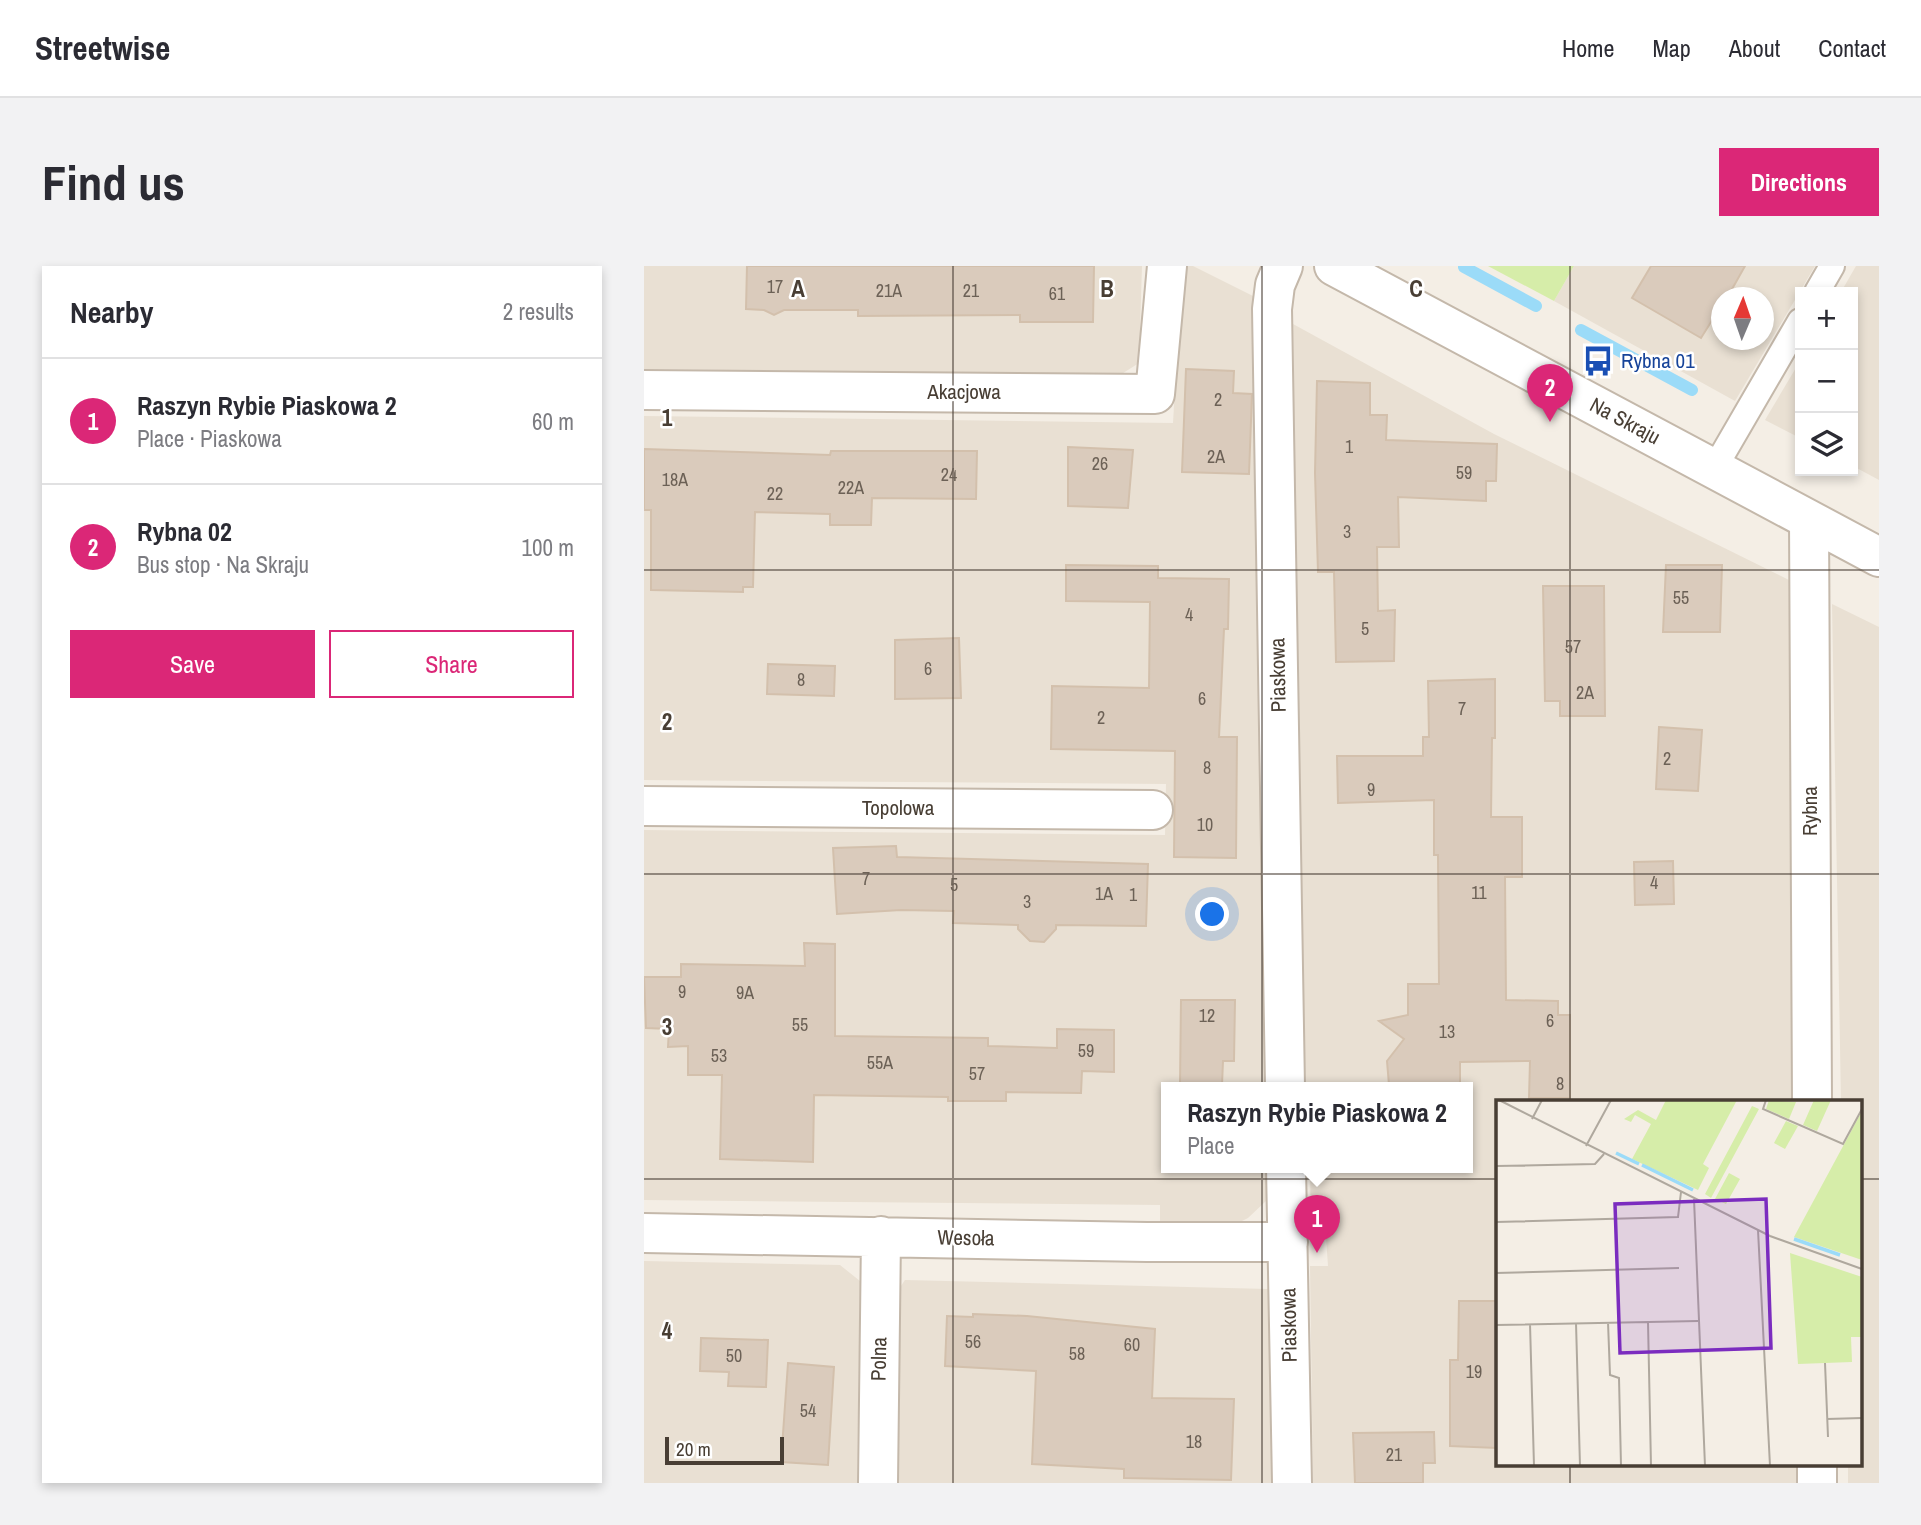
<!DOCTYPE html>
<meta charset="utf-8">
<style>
:root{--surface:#fff;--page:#f2f2f3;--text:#2b2b33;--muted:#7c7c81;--line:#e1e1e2;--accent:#db2777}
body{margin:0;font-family:"Archivo Narrow",sans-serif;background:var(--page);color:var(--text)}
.controls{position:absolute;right:21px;top:21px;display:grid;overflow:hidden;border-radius:0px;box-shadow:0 4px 10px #0003}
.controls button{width:63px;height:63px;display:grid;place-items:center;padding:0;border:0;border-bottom:2px solid var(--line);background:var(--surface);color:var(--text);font:35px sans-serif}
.compass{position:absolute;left:1067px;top:21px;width:63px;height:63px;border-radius:50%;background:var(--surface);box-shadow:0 4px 10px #0003;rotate:2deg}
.scale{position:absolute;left:21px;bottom:18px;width:119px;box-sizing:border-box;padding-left:7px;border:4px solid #483e34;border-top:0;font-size:19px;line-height:24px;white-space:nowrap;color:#483e34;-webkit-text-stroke:5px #fff;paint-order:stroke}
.you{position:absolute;left:569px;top:649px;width:24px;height:24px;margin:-18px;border:5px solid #fff;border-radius:50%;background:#1a73e8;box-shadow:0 0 0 10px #1a73e833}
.badge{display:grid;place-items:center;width:46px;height:46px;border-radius:50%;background:var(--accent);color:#fff;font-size:23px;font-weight:700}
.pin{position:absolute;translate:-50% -58px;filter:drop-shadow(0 2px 4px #0008)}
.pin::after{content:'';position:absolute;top:37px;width:24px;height:21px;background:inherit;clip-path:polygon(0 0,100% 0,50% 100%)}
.popup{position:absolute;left:517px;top:816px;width:312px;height:91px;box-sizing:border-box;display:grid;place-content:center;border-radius:0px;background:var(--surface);filter:drop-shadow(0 2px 5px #0005);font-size:23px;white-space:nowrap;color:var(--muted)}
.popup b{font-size:26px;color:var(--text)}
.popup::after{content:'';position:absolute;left:50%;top:100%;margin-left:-14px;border:14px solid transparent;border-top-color:var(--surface)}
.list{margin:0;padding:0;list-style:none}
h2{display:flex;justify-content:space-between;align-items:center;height:91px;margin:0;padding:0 28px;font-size:30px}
h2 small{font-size:23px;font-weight:400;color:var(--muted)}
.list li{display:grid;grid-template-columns:46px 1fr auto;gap:21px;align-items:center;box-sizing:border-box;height:126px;padding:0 28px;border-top:2px solid var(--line)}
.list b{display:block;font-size:26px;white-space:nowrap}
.list p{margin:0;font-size:23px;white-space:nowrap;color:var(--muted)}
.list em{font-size:23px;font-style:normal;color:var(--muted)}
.actions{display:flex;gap:14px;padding:21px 28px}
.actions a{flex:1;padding:16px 0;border:2px solid var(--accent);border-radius:0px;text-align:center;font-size:24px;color:var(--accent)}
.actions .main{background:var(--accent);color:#fff}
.icon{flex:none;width:38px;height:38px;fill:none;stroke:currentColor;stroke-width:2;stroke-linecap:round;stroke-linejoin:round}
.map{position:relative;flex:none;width:1235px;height:1217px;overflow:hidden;border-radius:0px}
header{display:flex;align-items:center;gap:42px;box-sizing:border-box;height:98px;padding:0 35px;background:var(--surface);border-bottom:2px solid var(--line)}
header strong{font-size:33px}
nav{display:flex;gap:38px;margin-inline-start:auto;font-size:24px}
.intro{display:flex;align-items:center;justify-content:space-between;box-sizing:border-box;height:168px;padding:0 42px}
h1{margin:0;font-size:49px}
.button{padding:18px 32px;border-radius:0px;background:var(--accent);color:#fff;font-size:24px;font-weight:700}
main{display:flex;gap:42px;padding:0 42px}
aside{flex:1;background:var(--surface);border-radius:0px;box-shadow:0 4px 10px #0003}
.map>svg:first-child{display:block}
.residential{fill:#e9e0d3;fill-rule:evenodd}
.green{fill:#d6eda9}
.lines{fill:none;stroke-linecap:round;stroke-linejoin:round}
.stream{stroke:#9bdbf8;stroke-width:12}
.building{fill:#dacbbc;stroke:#d3c0ac;stroke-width:2}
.service-casing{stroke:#c4b8aa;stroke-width:28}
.minor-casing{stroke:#c4b8aa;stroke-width:42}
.service{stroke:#fff;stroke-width:24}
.minor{stroke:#fff;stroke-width:38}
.grid{fill:none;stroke:#483e34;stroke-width:2;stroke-opacity:0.55}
.labels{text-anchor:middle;stroke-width:5;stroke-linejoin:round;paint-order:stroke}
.number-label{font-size:18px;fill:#6c6156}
.transit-label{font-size:21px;fill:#164399;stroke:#fff;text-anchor:start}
.street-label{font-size:21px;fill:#483e34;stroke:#fff}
.inset-river{fill:none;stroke:#9bdbf8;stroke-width:3.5}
.inset-road{fill:none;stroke:#afa89e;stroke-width:2}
.view{fill:#7b2cbf;fill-opacity:0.15;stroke:#7b2cbf;stroke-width:3.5}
.inset-edge{fill:none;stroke:#483e34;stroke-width:3.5}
.grid-label{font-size:23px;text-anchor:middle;font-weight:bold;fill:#483e34;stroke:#fff;stroke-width:5;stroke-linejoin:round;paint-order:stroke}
</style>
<header>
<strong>Streetwise</strong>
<nav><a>Home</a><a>Map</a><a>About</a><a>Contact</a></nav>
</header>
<div class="intro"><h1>Find us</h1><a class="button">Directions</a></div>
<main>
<aside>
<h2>Nearby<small>2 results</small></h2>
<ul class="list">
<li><span class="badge">1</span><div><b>Raszyn Rybie Piaskowa 2</b><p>Place · Piaskowa</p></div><em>60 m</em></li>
<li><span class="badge">2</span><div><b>Rybna 02</b><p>Bus stop · Na Skraju</p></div><em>100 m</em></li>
</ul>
<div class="actions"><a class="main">Save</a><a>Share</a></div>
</aside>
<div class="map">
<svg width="1235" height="1217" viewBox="0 0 1235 1217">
<rect width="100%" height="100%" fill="#f4eee5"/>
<path class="residential" d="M0,0H498L495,97L476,109L0,103Z
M538,0H549L613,32L626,821H522V901H627V914L622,935L604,952L590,959H516V939L0,934V564L521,569L522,518L0,514V150L529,157Z
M930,0H1171L1091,135L910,35ZM1078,32H1120V74H1078Z
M1212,0H1235V214L1209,200V26H1197Z
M649,58L850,168L1155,319L1161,835L854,836V1198H1166V1217H669L666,1000H684L682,971H667L666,901H824V821H658Z
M1156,95V172L1121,154Z
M1188,338L1235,361V1217H1204V1198H1216V836L1197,835Z
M0,995L196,999L216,1015L213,1217H0Z
M261,1014L624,1023L628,1217H253L255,1023Z"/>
<path class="green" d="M844,0H930L910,35Z"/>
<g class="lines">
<path class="stream" d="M820,1L892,40
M937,64L1048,124"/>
</g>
<path class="building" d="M103,0H450L449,56H376V49L214,50V44H140L130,49L120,44L102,43Z
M1007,0H1101L1083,32H1077V40L1057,72L988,32Z
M542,103L590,105L589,127L608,128L605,208L538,206Z
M673,115L726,117V149H743L742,174L853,178L852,215H842V235L754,231L755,281H733L734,345L751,344L750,395L692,396L690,306H674L671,207Z
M424,181L489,184L484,242L424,240Z
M0,183L186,189L187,185H333L332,233L228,232L227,259H186V248L111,246L109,321H99V326L7,324V244H0Z
M422,299L514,300V312L585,313L584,363H580L575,471H593L592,592L530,591L531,485L407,483L408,420L505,422L506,336L422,335Z
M1022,299H1078L1076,366H1019Z
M899,320H960L961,450H916V435H901Z
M315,372L317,432L251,433V374Z
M124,398L191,400L190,430L123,428Z
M851,413V472H848L847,551H878V611H861L862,734L914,735V749H926V832H885L886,795L816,796V819H745L743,795L760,773L735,755L764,749V718H795L794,589H790V534L694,537L693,490H779V471H785L784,415Z
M1015,461L1058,464L1054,525L1012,523Z
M252,580L253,591L504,598L502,660L412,659V663L400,676L386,675L374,663V659L309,657L310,645L257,644L193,648L189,582Z
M1029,595L1030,638L991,639L990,596Z
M160,677L191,678V770L344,772V780L413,782V763L470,764V806L438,805L437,827L362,826V835H304V831L170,829L169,896L76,893L78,809H44V780L24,781L25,763L2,762L0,711H37V698L161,700Z
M537,734H591L590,795H579L578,819H536Z
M815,1035H853V1182L806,1180V1094H814Z
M329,1048L383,1050L511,1063L508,1132L590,1133L587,1214L480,1212V1203L388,1198L392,1105L301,1100L303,1050L329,1051Z
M57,1072L124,1074L122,1121L84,1120L85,1106L56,1105Z
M144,1097L190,1101L184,1199L137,1196Z
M790,1166L791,1197H779V1217H711L709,1167Z"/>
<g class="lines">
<g class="service-casing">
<path id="service" d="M1173,26L1188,0
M1070,203L1156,55"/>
</g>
<g class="minor-casing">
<path id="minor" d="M639,0L631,19L628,43L641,821
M690,0L1235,291
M0,124L511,128L523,0
M1165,254L1168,836
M0,540L509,544
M642,901L648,1217
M0,967L503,976H644
M1173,1198V1217
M234,1217L237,970"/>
</g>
<use href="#service" class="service"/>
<use href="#minor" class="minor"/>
</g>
<path class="grid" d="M309,0V1217M618,0V1217M926,0V836M0,304H1235M0,608H1235M0,913H854M1216,913H1235M926,1198V1217"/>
<defs>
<g id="bus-bare" transform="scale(2.415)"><path d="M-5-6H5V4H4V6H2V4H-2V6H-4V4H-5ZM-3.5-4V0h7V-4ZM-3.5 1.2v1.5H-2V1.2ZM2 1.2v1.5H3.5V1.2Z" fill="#1a4fb4" stroke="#fff" stroke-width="2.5" paint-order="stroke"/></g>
</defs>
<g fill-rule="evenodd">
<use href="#bus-bare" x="954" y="95"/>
</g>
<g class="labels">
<g class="number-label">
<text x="131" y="27">17</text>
<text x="245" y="31">21A</text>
<text x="327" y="31">21</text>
<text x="413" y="34">61</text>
<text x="574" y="140">2</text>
<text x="705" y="187">1</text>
<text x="572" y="197">2A</text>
<text x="456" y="204">26</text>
<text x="820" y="213">59</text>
<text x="305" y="215">24</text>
<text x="31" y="220">18A</text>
<text x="207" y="228">22A</text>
<text x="131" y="234">22</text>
<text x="703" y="272">3</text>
<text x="1037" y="338">55</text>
<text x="545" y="355">4</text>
<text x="721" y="369">5</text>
<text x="929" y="387">57</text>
<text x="284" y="409">6</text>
<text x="157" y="420">8</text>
<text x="941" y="433">2A</text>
<text x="558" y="439">6</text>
<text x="818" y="449">7</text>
<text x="457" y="458">2</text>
<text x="1023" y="499">2</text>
<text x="563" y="508">8</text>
<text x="727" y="530">9</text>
<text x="561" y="565">10</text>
<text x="222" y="619">7</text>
<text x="1010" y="623">4</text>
<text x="310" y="625">5</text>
<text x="835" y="633">11</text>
<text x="460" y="634">1A</text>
<text x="489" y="635">1</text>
<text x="383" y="642">3</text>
<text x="38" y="732">9</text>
<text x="101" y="733">9A</text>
<text x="563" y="756">12</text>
<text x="906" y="761">6</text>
<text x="156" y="765">55</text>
<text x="803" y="772">13</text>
<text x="442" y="791">59</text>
<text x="75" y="796">53</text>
<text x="236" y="803">55A</text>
<text x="333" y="814">57</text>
<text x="916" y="824">8</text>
<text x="329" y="1082">56</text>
<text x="488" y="1085">60</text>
<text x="433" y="1094">58</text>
<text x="90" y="1096">50</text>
<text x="830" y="1112">19</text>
<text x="164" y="1151">54</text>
<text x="550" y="1182">18</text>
<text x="750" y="1195">21</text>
</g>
<g class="transit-label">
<text x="977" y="102">Rybna 01</text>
</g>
<g class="street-label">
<text x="320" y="133">Akacjowa</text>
<text transform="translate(981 155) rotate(28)" y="7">Na Skraju</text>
<text transform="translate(634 409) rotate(-91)" y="7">Piaskowa</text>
<text x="254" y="549">Topolowa</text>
<text transform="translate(1166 545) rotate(-90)" y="7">Rybna</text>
<text transform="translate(322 972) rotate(1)" y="7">Wesoła</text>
<text transform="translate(645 1059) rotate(-91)" y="7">Piaskowa</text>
<text transform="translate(235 1093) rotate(-89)" y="7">Polna</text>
</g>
</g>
<g transform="translate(852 834)">
<rect width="366" height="366" fill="#f4eee5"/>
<path d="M170,0H241L207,64L213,68L202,90L136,59L155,24L139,15L135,22L128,19L142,10L160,20ZM273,0L300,2L293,19L270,9ZM318,0H335L321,31L307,25ZM256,6L263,9L215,98L209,94ZM366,11V160L298,137ZM290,21L302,26L289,49L278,43ZM233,73L244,79L230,104L219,99ZM294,153L366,177V237H355L356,262L302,264Z" fill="#d6eda9"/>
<path class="inset-river" d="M120,53L143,64M146,65L197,90M298,139L344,155"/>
<path class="inset-road" d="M3,0L274,136L366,169M270,0L267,9L347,44L366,9M36,19L46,0M90,46L115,0M0,66L99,64L108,54M198,99L209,366M0,122L182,117L185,92M262,130L274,366M0,173L183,168M112,222L114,275L123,278L125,366M152,222L155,366M80,223L84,366M34,224L38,366M0,225L202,221M329,263L332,337M331,319L366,318"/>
<path class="view" d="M270,99L275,248L124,253L119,104Z"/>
<rect width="366" height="366" class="inset-edge"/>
</g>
<g class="grid-label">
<text x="154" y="31">A</text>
<text x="463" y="31">B</text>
<text x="772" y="31">C</text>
<text x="23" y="160">1</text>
<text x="23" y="464">2</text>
<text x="23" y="769">3</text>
<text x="23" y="1073">4</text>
</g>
</svg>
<div class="controls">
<button>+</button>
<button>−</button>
<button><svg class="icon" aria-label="layers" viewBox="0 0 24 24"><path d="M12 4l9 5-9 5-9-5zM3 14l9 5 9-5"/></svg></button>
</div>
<svg class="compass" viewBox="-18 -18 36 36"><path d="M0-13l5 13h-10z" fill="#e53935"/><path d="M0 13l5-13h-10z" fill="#7c7c81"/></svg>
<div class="scale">20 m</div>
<div class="you"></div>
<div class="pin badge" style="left:673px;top:987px">1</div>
<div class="popup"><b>Raszyn Rybie Piaskowa 2</b>Place</div>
<div class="pin badge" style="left:906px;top:156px">2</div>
</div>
</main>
